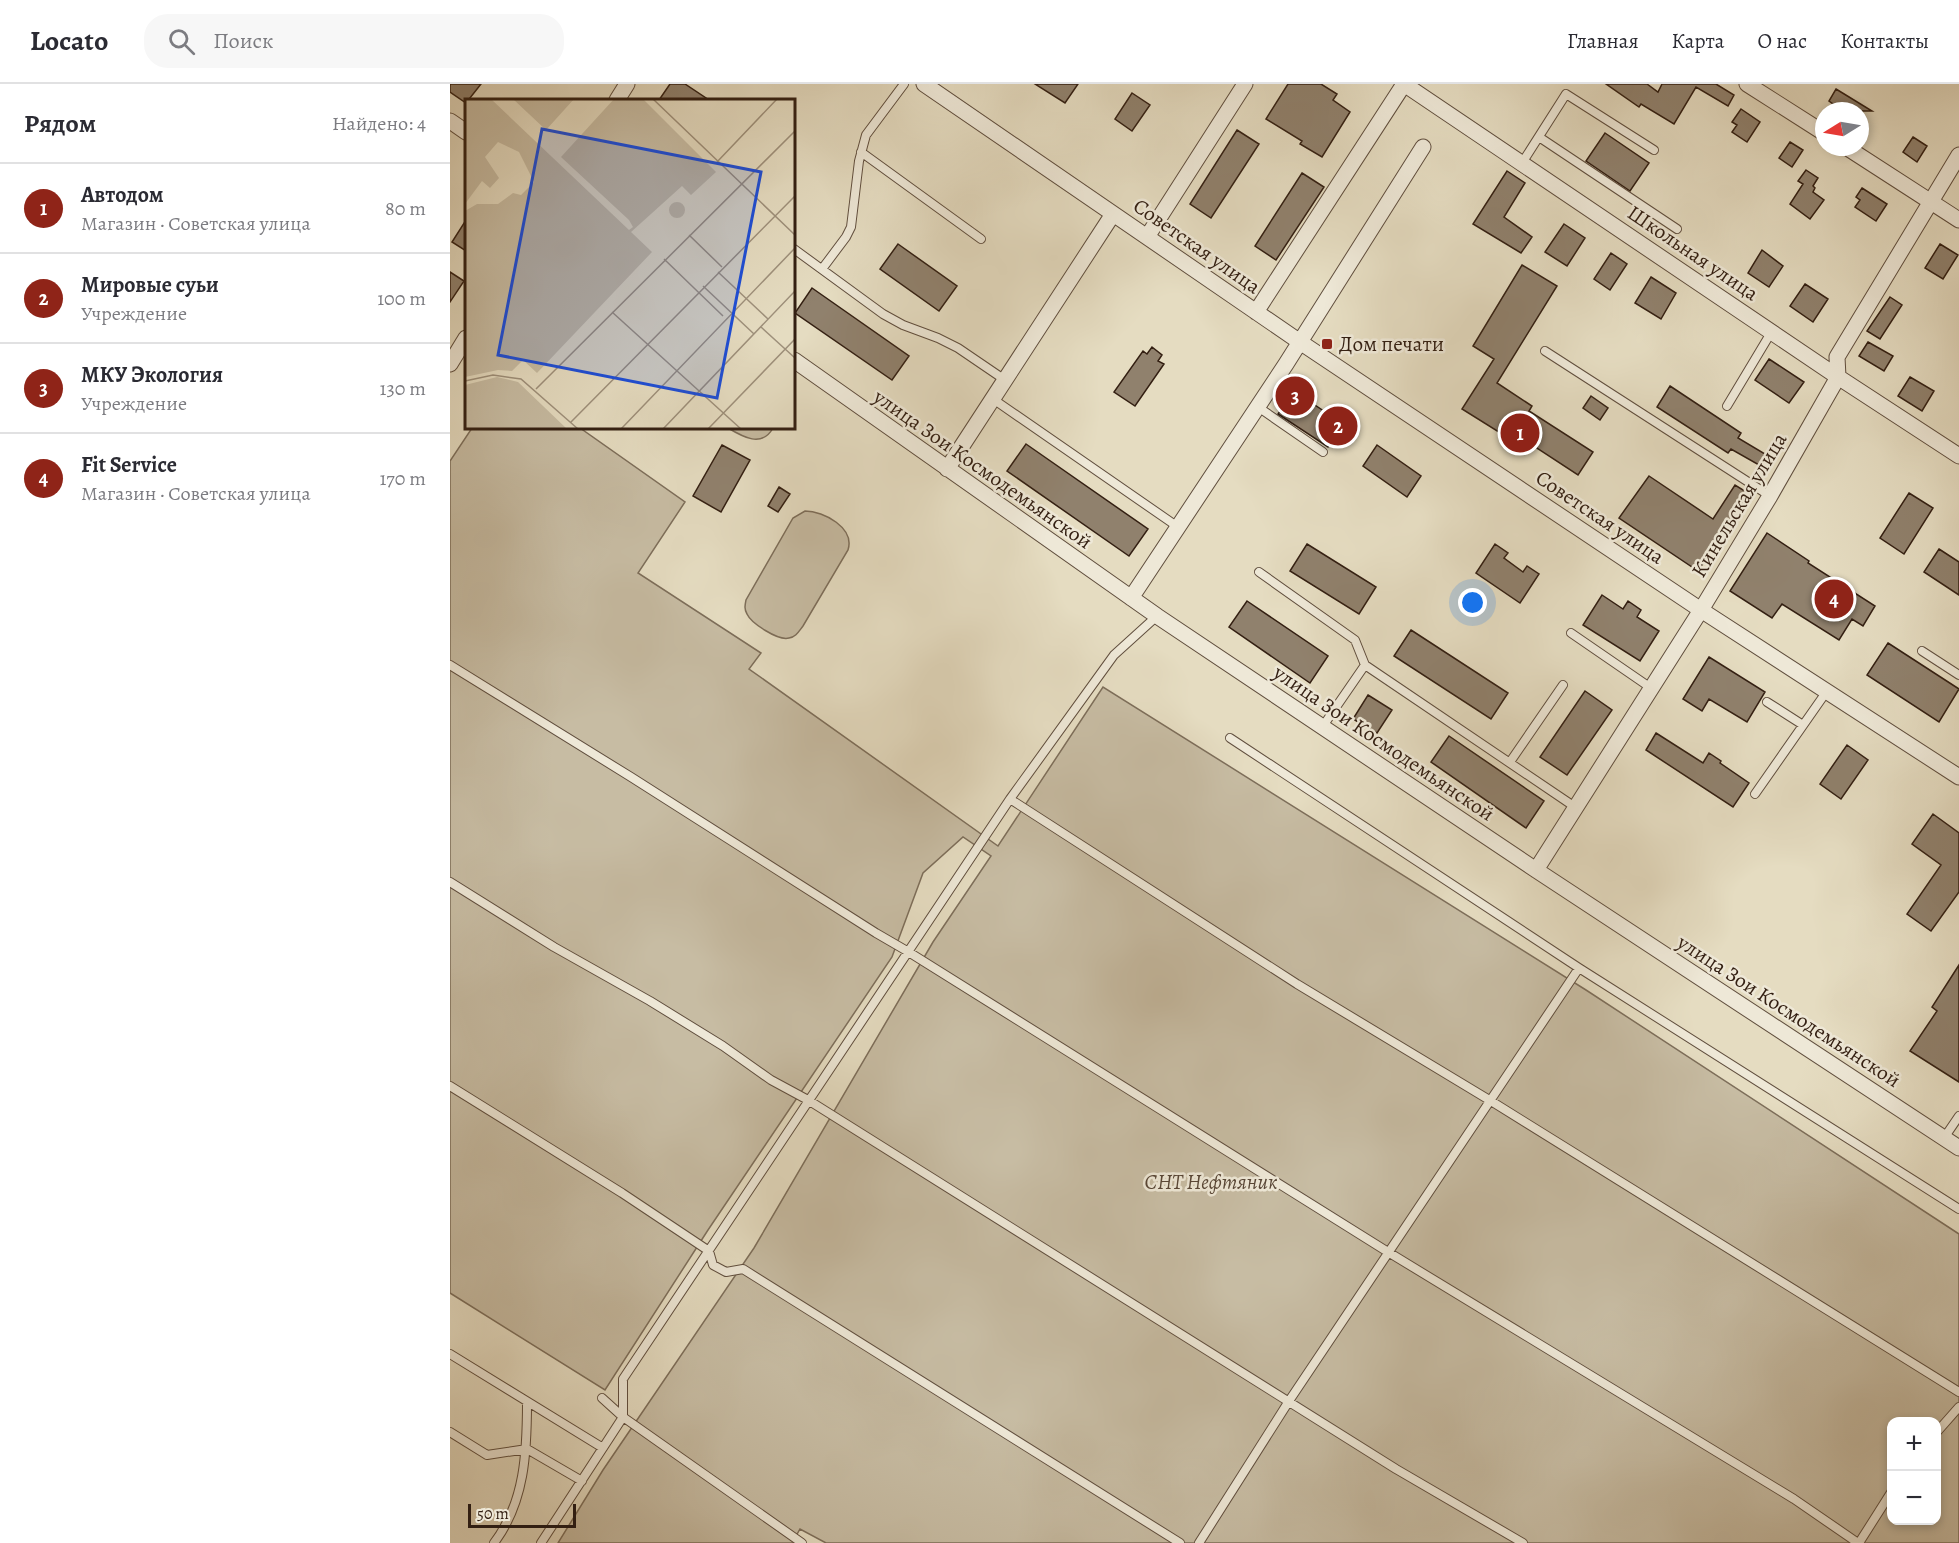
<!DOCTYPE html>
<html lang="ru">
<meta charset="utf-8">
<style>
:root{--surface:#fff;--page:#f7f7f7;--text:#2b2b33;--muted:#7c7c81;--line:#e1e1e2;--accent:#8f2418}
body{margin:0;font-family:Alegreya,serif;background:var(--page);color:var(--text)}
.controls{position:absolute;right:18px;bottom:18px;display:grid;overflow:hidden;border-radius:12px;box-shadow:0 3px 9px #0003}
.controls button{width:54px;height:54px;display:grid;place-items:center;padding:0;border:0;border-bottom:2px solid var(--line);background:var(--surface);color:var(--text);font:30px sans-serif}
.compass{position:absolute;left:1365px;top:18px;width:54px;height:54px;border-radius:50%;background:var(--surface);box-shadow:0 3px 9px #0003;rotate:259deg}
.scale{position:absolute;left:18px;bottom:15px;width:108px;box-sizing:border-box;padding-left:6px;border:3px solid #331f12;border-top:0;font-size:16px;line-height:21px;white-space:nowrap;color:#331f12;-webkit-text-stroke:4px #eee8d7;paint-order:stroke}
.you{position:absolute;left:1023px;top:519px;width:21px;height:21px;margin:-15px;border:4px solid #fff;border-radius:50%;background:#1a73e8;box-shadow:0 0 0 9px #1a73e833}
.badge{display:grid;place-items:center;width:39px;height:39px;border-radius:50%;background:var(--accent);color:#fff;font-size:20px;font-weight:700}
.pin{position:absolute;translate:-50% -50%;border:3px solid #fff;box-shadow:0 2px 6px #0006}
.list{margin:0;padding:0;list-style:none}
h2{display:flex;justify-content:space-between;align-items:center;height:78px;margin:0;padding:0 24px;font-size:26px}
h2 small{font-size:20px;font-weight:400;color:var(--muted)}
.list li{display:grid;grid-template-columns:39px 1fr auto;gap:18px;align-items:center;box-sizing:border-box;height:90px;padding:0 24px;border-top:2px solid var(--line)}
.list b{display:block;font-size:22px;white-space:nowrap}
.list p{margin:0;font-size:20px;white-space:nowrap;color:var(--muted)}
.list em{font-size:20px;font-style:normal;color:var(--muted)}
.icon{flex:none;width:33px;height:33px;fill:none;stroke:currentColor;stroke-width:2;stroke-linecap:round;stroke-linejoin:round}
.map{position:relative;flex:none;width:1509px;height:1459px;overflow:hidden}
header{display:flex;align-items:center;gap:36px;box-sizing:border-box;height:84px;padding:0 30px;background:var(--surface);border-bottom:2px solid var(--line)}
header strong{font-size:28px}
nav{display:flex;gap:33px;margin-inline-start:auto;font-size:21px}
.search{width:420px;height:54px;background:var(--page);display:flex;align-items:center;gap:15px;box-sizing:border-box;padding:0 21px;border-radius:24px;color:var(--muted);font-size:22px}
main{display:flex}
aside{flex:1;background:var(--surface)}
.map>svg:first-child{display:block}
.green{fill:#c7bca3;stroke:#7d6e5a;stroke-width:1.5;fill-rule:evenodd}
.building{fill:#90816d;stroke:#331f12;stroke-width:1.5}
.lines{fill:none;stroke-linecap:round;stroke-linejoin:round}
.lane-casing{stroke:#604e3e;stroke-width:10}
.street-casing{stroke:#604e3e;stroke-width:17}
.lane{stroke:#eee8d7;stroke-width:8}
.street{stroke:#eee8d7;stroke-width:15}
.poi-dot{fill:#8f2418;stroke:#eee8d7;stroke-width:2}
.labels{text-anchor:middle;stroke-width:5;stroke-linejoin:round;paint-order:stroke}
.street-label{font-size:21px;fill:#331f12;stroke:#eee8d7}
.poi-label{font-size:21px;fill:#331f12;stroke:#eee8d7;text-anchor:start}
.park-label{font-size:21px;font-style:italic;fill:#584636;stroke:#eee8d7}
.inset-road{fill:none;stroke:#9e907b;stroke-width:1.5}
.view{fill:#1d4ed8;fill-opacity:0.15;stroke:#1d4ed8;stroke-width:3}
.inset-edge{fill:none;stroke:#331f12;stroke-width:3}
</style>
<header>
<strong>Locato</strong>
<div class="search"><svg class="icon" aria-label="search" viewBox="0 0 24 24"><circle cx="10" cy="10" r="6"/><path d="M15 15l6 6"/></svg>Поиск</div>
<nav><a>Главная</a><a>Карта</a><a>О нас</a><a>Контакты</a></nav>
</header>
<main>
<aside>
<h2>Рядом<small>Найдено: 4</small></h2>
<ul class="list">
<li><span class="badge">1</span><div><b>Автодом</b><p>Магазин · Советская улица</p></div><em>80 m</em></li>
<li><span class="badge">2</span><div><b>Мировые суьи</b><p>Учреждение</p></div><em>100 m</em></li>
<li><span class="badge">3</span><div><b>МКУ Экология</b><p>Учреждение</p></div><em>130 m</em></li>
<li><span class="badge">4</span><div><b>Fit Service</b><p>Магазин · Советская улица</p></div><em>170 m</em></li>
</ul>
</aside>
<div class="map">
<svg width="1509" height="1459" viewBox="0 0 1509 1459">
<rect width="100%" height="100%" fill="#e5dcc1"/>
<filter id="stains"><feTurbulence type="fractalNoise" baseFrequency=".00333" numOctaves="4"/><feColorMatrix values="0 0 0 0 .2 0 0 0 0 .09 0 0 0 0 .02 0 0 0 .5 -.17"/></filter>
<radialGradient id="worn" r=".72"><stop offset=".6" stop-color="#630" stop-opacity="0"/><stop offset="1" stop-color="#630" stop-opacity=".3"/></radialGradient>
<path class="green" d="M22,344H130L235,418L188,489L311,569L299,585L548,762L653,603L1136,906L1509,1150V1459H376L350,1445L342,1459H108L153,1386L304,1164L483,858L541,772L513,753L473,789L442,873L258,1146L155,1306L0,1209V377ZM1442,1338H1486V1436H1442Z
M278,344H323C312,364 293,353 278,344Z
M355,427C374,427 405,444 398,466L353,542C349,547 346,553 339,554C328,557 301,539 297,530C294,525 295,521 296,516L343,434Z"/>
<path class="building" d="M0,0H31L16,19L0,8Z
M220,0H235L259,16H209Z
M585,0H628L615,19Z
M838,0H871L887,10L883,16L900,28L872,73L850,60L852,57L816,35Z
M1156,0H1197L1208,8L1212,0H1266L1284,11L1278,22L1246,3L1224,40L1191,20L1189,23Z
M1386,5L1422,27H1387L1381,23L1383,20L1379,17Z
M682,9L700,21L682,47L665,35Z
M1291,25L1310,38L1297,58L1282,48L1287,41L1282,38Z
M787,46L809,60L761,134L740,120Z
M1155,49L1199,79L1180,107L1136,77Z
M1463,53L1477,62L1467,78L1453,68Z
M1340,58L1353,66L1342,83L1329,74Z
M1356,86L1368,94L1363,102L1365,104L1363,108L1374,116L1360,135L1340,120L1353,100L1348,97Z
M1057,87L1075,99L1054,133L1082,153L1071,169L1023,140Z
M852,89L874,103L826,176L805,162Z
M1412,104L1437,120L1426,137L1405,123L1410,116L1406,113Z
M16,136V167L2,158Z
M1114,140L1135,154L1117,182L1095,168Z
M448,160L507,202L489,227L430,185Z
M1490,160L1508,171L1493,195L1475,184Z
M1312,166L1333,182L1319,203L1298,189Z
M1161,169L1177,180L1160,206L1144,195Z
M1072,181L1107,202L1047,299L1082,322L1079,327L1143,368L1128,391L1064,349L1060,355L1012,325L1044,275L1023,262Z
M0,188L14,197L0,218Z
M1201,193L1226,209L1211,235L1185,219Z
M1355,200L1378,215L1363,238L1340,222Z
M362,204L459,272L442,296L345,229Z
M1440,213L1452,221L1430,255L1417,247Z
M1418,258L1443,272L1434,287L1409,272Z
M702,263L712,271L708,277L714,280L685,322L664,308L693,267L697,270Z
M1319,275L1354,298L1339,319L1305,296Z
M1460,293L1484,307L1472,327L1448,312Z
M1220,302L1291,349L1288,354L1315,370L1309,381L1281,365L1278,369L1207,323Z
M844,307L893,340L878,363L828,330Z
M1141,312L1158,324L1150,336L1133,324Z
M576,360L698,445L679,472L557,387Z
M272,361L300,376L271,428L243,412Z
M927,361L971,392L957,413L913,382Z
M1199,392L1263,435L1285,401L1298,409L1248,487L1169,434Z
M329,403L340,410L328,428L318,422Z
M1459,409L1483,424L1454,470L1430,454Z
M1317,449L1359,477L1358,479L1425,522L1413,542L1402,535L1389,556L1332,520L1322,534L1280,507Z
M857,460L926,503L909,530L840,487Z
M1045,460L1058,469L1054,474L1073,488L1077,482L1089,490L1070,519L1026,489Z
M1489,465L1509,478V511L1474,488Z
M1152,511L1173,525L1178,517L1191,526L1187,533L1209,547L1190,577L1133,541Z
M797,517L878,572L860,599L779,543Z
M961,546L1058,609L1041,635L944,572Z
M1438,559L1509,605L1489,638L1417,591Z
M1259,573L1315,608L1297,638L1259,615L1252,627L1233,615Z
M1135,607L1162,626L1117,691L1090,673Z
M918,611L942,626L927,649L903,635Z
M1206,649L1253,679L1259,669L1271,677L1270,679L1299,699L1283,723L1196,666Z
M999,652L1094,717L1076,744L981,678Z
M1397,661L1418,676L1391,715L1370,700Z
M1483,730L1509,749V808L1481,847L1457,830L1491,781L1462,760Z
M1509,881V998L1460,967L1487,927L1482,923Z"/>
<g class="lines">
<g class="lane-casing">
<path id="lane" d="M1089,53L1227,145
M411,68L531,155
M1072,79L1116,10L1204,66
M344,165L433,230L453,241L488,254L508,264L555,296
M372,185L396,153L401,143L409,77L416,51L454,0
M1095,267L1320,412
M543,315L728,443
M1277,322L1322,247
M808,323L873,368
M809,488L905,556L915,581
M1121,549L1201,604
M1472,567L1509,591
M0,581L181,693L426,849L457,867L938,1168L1344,1415L1408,1459
M1317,618L1353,641
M873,642L915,581L1125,723
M780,654L1129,884L1509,1125
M1060,678L1113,601
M1305,710L1377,607
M560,715L847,900L1041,1017L1509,1308
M0,798L104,863L200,917L273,962L321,996L358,1016L946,1385L1073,1459
M0,1002L172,1109L259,1167L263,1181L276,1188L293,1185L730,1459
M1494,1054L1509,1032
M0,1270L153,1364
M152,1314L173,1333L352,1459
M0,1348L37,1371L77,1365L132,1397
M1486,1349L1509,1323
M44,1459C75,1418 77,1368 77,1318
M91,1459L173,1333V1295L560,715L664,571L707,532
M749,1459L839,1317L1129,884
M1409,1459L1442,1407"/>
</g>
<g class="street-casing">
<path id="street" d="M474,0L850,258L1251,526L1509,693
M954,0L1388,293L1509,372
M1297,0L1374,49
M167,16L177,0
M0,37L16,48
M1396,63L1509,136
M697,153L795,0
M806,228L954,0
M344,276L707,532L1086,786L1509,1064
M0,280L16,254
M497,385L663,130
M681,514L836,280L973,63
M1086,786L1251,526L1320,412L1388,293L1387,273L1509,71"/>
</g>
<use href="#lane" class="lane"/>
<use href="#street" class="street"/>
</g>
<rect class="poi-dot" x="871" y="254" width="12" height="12" rx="3"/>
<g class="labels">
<g class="street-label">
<text transform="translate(747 162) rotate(35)" y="7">Советская улица</text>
<text transform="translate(1243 169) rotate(34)" y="7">Школьная улица</text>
<text transform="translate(533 385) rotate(35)" y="7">улица Зои Космодемьянской</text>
<text transform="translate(1289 421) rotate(-59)" y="7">Кинельская улица</text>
<text transform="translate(1150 433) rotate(34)" y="7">Советская улица</text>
<text transform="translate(934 659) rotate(34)" y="7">улица Зои Космодемьянской</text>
<text transform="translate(1339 927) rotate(33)" y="7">улица Зои Космодемьянской</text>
</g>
<g class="poi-label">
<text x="889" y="267">Дом печати</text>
</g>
<g class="park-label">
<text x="761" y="1105">СНТ Нефтяник</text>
</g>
</g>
<g transform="translate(15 15)">
<rect width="330" height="330" fill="#e5dcc1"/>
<path d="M0,0H26L164,131L168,128L164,121L96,58L149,0H178L251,73L226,96L217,87L166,133L187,153L72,274L58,261L47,272L33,271L0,278V112L12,105H33L48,94L56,96L69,83L54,53L33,43L20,58L34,79L25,89L17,82L0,105ZM48,0H109L81,31ZM204 111a8 8 0 1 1 16 0a8 8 0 1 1-16 0ZM32,278L53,283L102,330H0V286Z" fill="#c7bca3"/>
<path class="inset-road" d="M188,0L330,136M252,63L312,0M224,136L257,168M199,160L258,217M253,173L303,220M238,187L289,235M147,213L276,330M296,228L330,259M0,282L28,276L56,280L113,330M71,290L330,32M106,323L330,97M156,330L330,149M198,330L330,192M243,330L330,240"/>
<path class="view" d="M77,30L296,73L252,299L33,256Z"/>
<rect width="330" height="330" class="inset-edge"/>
</g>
<rect width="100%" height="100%" filter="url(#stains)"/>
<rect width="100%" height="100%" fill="url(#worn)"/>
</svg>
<div class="controls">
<button>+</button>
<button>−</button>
</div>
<svg class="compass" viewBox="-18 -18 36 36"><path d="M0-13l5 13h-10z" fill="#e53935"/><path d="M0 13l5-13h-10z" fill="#7c7c81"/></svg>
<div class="scale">50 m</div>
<div class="you"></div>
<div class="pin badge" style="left:1070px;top:349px">1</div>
<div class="pin badge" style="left:888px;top:342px">2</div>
<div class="pin badge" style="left:845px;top:312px">3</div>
<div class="pin badge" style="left:1384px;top:515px">4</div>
</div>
</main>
